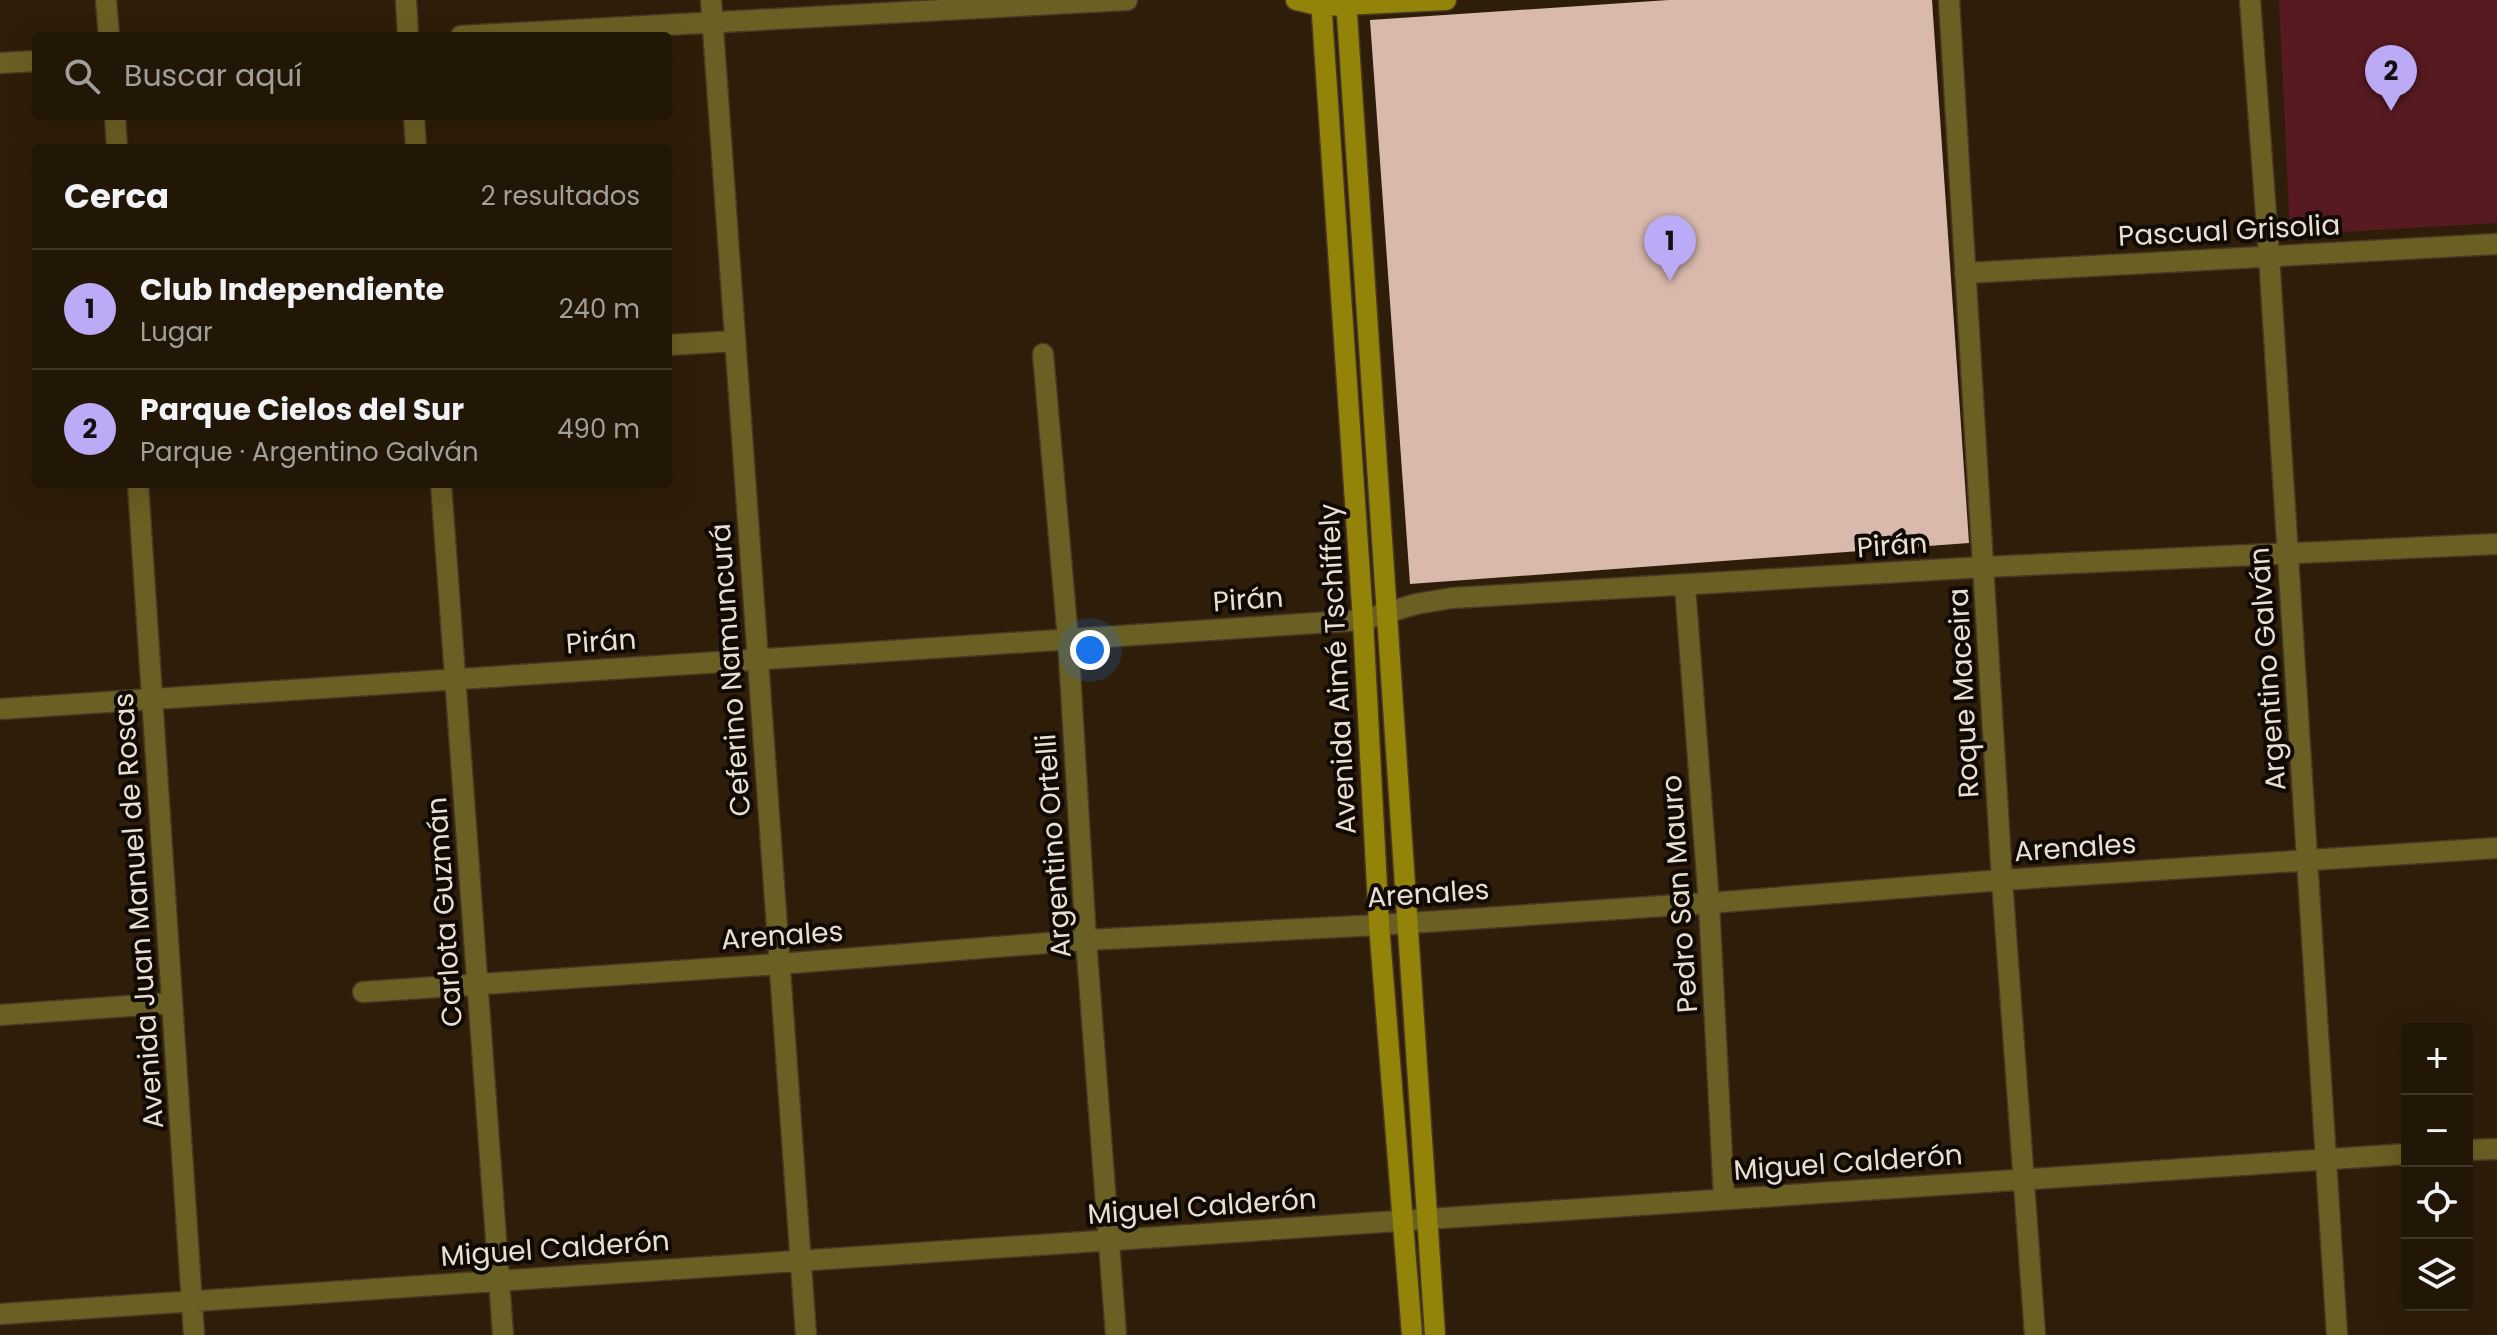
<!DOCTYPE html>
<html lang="es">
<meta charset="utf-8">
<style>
:root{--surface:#221607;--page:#2e2315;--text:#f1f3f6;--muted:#a29f9b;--line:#3f3528;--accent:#bbaaf6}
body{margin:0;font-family:Poppins,sans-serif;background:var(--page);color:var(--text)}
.controls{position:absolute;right:24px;bottom:24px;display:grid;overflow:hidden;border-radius:8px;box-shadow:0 8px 32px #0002}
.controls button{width:72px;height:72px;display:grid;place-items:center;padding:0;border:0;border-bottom:2px solid var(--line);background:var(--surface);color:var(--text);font:40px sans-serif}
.you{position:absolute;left:1090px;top:650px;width:28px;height:28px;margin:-20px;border:6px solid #fff;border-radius:50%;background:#1a73e8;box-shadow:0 0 0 12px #1a73e833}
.badge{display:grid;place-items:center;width:52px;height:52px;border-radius:50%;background:var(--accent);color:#111;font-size:26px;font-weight:700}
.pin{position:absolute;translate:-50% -66px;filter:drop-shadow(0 2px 4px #0008)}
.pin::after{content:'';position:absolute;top:42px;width:28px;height:24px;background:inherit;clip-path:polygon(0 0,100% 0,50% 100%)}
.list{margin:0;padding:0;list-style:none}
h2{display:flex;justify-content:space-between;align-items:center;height:104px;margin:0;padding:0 32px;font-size:34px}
h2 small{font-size:26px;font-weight:400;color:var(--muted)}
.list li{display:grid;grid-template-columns:52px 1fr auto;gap:24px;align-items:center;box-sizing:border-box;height:120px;padding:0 32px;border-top:2px solid var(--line)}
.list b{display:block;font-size:30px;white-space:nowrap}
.list p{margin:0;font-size:26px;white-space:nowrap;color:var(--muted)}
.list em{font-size:26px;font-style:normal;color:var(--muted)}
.icon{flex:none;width:44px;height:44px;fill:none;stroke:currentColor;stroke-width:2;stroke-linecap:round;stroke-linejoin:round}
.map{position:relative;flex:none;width:2497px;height:1335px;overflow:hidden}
.search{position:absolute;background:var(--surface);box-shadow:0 8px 32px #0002;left:32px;top:32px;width:640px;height:88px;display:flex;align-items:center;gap:20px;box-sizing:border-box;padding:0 28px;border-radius:8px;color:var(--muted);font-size:30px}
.panel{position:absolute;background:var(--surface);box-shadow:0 8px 32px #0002;left:32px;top:144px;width:640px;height:344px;border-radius:8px}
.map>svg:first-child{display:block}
.green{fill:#581a21}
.building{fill:#d9b9ab}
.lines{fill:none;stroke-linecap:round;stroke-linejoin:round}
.street-casing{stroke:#483925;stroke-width:23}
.secondary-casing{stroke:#483925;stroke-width:23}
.street{stroke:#6b6023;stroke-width:20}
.secondary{stroke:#948309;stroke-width:20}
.labels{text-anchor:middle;stroke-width:8;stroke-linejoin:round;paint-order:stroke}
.street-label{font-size:28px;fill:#e9ded2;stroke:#110a03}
</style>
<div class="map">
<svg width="2497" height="1335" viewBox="0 0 2497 1335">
<rect width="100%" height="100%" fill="#2e1e09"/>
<path class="green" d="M2279,0H2497V223L2290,235Z"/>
<path class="building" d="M1669,0H1932L1969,543L1410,584L1370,20Z"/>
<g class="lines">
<g class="street-casing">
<path id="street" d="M106,0L109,36
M406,0L408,36
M711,0L806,1335
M1949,0L2002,880L2035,1335
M2250,0L2269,255L2337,1335
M461,36L1127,0
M0,63L36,61
M115,116L117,148
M414,116L416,148
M1965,273L2497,244
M668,345L735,341
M1043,354L1068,639L1086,940L1116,1335
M138,484L194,1335
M441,484L503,1335
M1685,586L1709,903L1724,1198
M0,709L1363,620L1416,604L1452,598L1984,567L2497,544
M363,992L779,964L1086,940L1379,925L1709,903L2002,880L2497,848
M0,1015L172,1003
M2467,1150L2497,1149
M0,1314L2407,1154"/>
</g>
<g class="secondary-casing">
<path id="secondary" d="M1296,0L1322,6L1446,0
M1321,0L1363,620L1379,925L1412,1335
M1346,0L1435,1335"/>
</g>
<use href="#street" class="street"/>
<use href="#secondary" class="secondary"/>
</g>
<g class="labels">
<g class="street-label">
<text transform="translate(2229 230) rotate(-3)" y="10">Pascual Grisolia</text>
<text transform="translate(1892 545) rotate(-4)" y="10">Pirán</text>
<text transform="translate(1248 599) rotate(-4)" y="10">Pirán</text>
<text transform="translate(601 641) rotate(-4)" y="10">Pirán</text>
<text transform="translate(1337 669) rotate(-93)" y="10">Avenida Aimé Tschiffely</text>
<text transform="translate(2267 669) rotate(-94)" y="10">Argentino Galván</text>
<text transform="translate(730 670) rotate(-94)" y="10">Ceferino Namuncurá</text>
<text transform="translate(1963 693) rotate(-93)" y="10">Roque Maceira</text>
<text transform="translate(1053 846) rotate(-94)" y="10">Argentino Ortelli</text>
<text transform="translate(2075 847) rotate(-4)" y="10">Arenales</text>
<text transform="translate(1428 893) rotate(-4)" y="10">Arenales</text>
<text transform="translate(1679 894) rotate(-94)" y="10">Pedro San Mauro</text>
<text transform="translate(138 911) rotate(-94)" y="10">Avenida Juan Manuel de Rosas</text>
<text transform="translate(444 912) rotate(-94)" y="10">Carlota Guzmán</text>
<text transform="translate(782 935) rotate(-4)" y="10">Arenales</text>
<text transform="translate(1848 1162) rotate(-4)" y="10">Miguel Calderón</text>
<text transform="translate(1202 1206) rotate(-4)" y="10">Miguel Calderón</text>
<text transform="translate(555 1248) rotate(-4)" y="10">Miguel Calderón</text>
</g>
</g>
</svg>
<div class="controls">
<button>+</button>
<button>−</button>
<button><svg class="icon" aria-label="locate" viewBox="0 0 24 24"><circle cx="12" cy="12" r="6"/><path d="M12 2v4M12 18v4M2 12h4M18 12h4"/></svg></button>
<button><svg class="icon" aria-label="layers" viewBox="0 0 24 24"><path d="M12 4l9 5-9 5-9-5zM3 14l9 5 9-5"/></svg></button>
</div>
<div class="you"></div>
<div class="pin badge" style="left:1670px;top:281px">1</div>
<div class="pin badge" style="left:2391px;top:111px">2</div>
<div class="search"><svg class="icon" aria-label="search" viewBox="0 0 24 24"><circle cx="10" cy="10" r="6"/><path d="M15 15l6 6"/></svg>Buscar aquí</div>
<section class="panel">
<h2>Cerca<small>2 resultados</small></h2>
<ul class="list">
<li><span class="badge">1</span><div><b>Club Independiente</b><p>Lugar</p></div><em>240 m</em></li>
<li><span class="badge">2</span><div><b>Parque Cielos del Sur</b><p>Parque · Argentino Galván</p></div><em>490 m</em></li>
</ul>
</section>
</div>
